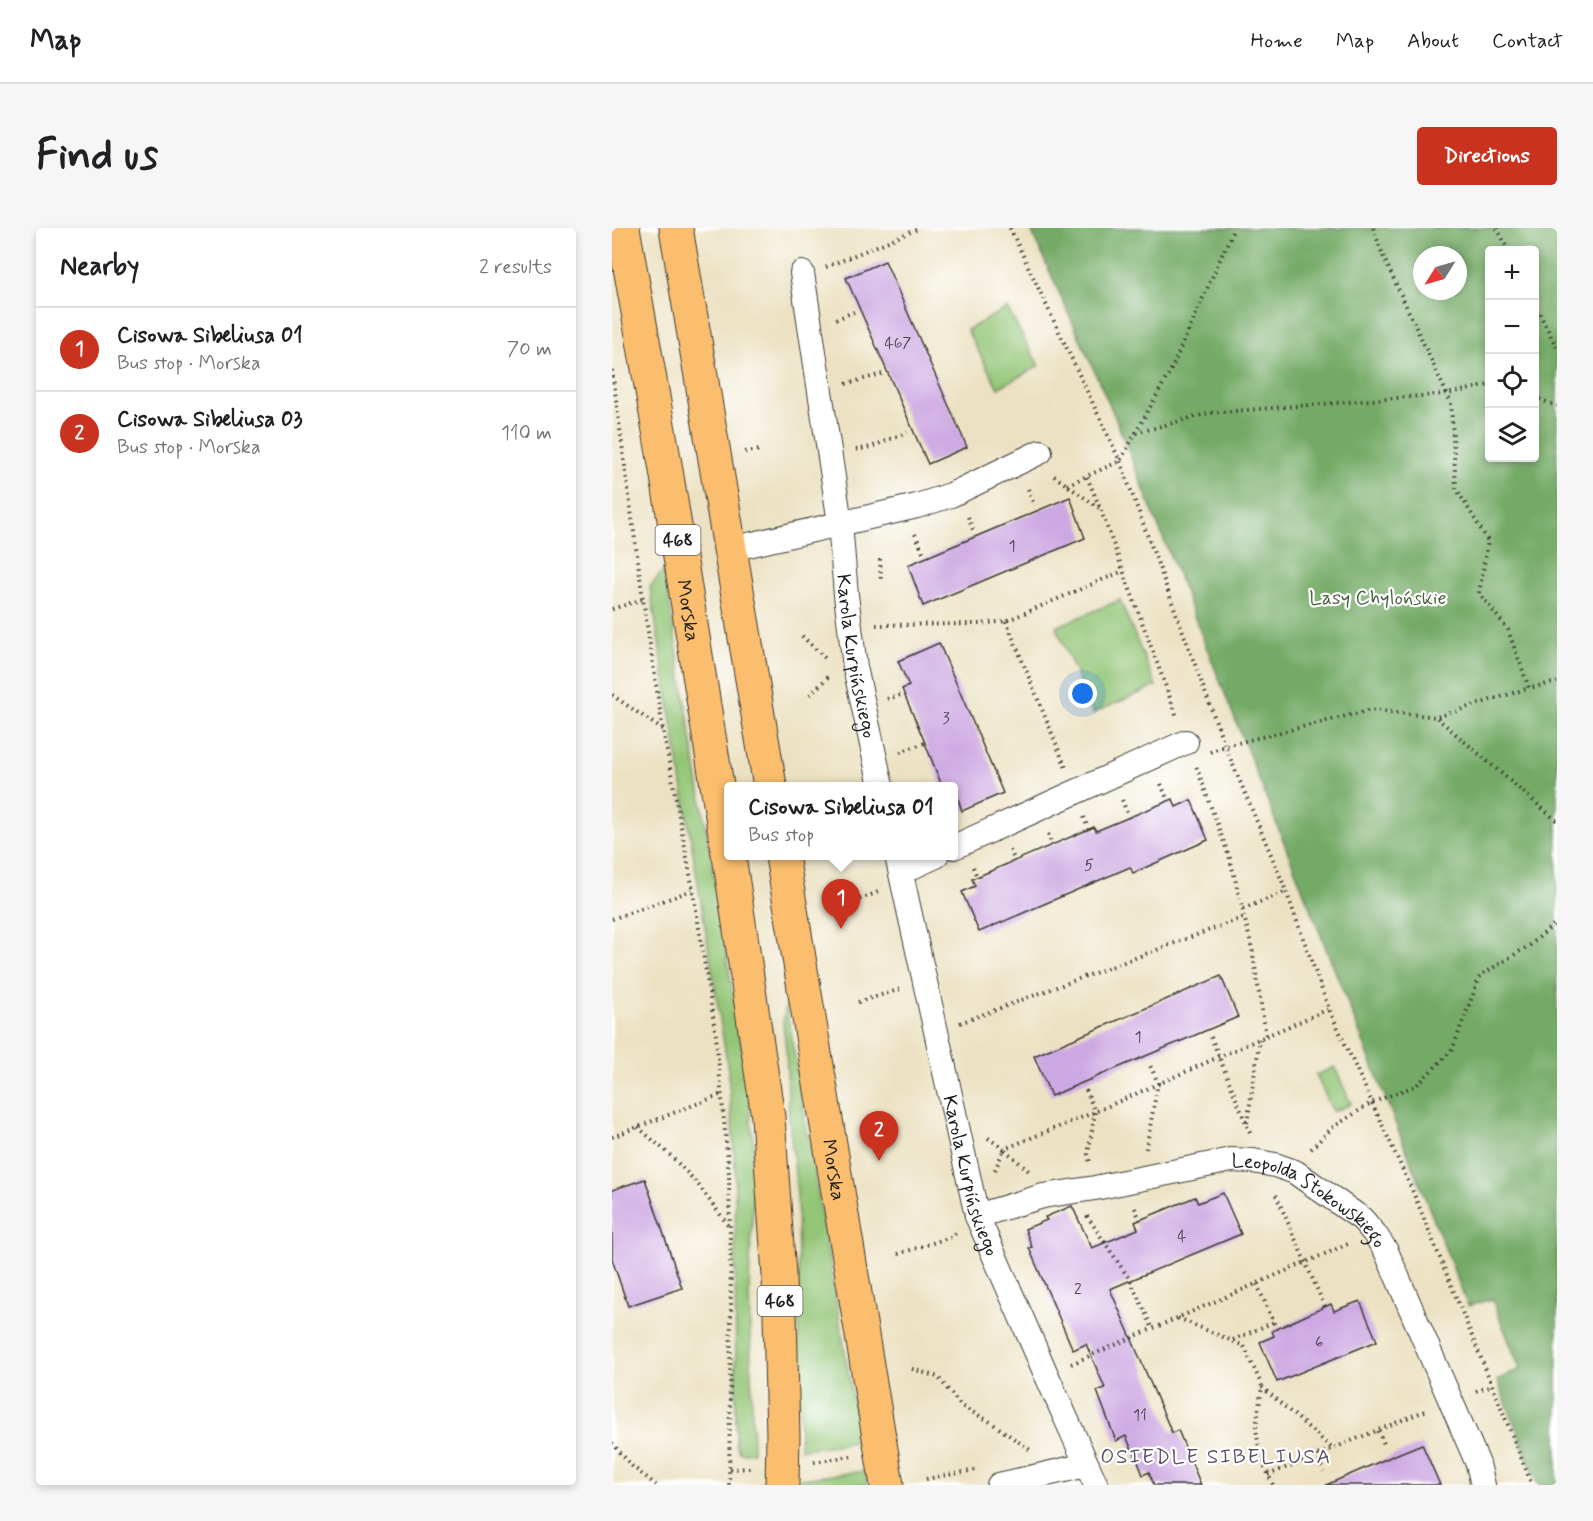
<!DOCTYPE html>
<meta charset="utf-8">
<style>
:root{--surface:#fff;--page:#f6f6f6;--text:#202124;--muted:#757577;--line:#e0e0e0;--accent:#c8321e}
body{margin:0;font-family:Mynerve,sans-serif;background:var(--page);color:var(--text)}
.controls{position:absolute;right:18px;top:18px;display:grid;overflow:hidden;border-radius:6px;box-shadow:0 3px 9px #0003}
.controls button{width:54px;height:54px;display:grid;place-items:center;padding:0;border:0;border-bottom:2px solid var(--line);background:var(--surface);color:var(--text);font:30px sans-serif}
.compass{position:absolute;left:801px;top:18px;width:54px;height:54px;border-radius:50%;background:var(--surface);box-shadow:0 3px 9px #0003;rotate:233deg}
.you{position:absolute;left:471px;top:466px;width:21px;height:21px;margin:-15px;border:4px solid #fff;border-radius:50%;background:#1a73e8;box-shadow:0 0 0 9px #1a73e833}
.badge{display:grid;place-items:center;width:39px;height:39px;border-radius:50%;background:var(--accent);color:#fff;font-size:20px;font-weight:700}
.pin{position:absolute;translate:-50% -50px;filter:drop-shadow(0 2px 3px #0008)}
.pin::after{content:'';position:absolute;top:32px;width:21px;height:18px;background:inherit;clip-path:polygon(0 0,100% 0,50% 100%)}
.popup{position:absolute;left:112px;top:554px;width:234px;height:78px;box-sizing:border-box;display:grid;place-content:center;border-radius:6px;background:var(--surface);filter:drop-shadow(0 2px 4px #0005);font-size:20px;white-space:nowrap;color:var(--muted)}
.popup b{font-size:22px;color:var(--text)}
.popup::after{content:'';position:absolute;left:50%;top:100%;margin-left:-12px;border:12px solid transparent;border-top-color:var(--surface)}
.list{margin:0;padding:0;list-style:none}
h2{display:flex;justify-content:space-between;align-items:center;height:78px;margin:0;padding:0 24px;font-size:26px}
h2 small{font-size:20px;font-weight:400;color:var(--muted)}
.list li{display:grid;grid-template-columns:39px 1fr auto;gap:18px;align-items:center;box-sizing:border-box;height:84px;padding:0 24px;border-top:2px solid var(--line)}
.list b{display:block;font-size:22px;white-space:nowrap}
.list p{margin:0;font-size:20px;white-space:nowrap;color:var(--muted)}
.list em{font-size:20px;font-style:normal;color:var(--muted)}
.icon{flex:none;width:33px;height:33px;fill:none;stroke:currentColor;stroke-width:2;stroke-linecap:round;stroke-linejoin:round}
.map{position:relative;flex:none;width:945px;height:1257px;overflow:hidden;border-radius:6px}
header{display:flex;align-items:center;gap:36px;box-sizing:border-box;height:84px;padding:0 30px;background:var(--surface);border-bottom:2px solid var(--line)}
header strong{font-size:28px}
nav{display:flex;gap:33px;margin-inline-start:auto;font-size:21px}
.intro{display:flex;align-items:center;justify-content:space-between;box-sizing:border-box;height:144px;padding:0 36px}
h1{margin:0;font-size:42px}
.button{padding:15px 27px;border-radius:6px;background:var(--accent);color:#fff;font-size:21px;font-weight:700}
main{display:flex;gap:36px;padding:0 36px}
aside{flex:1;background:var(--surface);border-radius:6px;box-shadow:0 3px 9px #0003}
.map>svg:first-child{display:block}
.green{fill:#92c575;stroke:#577048;stroke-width:1.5}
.forest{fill:#75aa66;stroke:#486341;stroke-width:1.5;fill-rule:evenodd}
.building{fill:#cda8e2}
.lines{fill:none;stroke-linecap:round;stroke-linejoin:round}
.street-casing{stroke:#3b3a35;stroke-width:26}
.primary-casing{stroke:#3b3a35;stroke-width:35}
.path{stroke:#3b3a35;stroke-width:4;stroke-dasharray:1.5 4.5;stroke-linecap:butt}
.street{stroke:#fff;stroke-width:24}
.primary{stroke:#fabe6e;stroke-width:33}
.labels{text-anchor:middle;stroke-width:4.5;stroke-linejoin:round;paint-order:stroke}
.number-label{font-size:16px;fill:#483f4e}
.shield{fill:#fff;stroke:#606060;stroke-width:1.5}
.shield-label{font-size:18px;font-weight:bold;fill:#1c1c1c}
.park-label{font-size:20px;fill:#4b6040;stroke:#fff}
.street-label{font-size:20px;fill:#1c1c1c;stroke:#fff}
.neighbourhood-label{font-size:21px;letter-spacing:1.5px;fill:#5a4d61;stroke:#fff}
</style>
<header>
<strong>Map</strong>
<nav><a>Home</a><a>Map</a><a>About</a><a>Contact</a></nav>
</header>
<div class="intro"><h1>Find us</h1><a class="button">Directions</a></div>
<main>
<aside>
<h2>Nearby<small>2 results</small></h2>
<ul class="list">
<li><span class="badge">1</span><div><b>Cisowa Sibeliusa 01</b><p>Bus stop · Morska</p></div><em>70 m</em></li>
<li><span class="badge">2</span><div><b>Cisowa Sibeliusa 03</b><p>Bus stop · Morska</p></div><em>110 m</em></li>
</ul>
</aside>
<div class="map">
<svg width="945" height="1257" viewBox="0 0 945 1257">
<rect width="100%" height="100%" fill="#fff"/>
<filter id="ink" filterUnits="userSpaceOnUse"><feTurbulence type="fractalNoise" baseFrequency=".0167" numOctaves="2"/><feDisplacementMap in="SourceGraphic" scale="12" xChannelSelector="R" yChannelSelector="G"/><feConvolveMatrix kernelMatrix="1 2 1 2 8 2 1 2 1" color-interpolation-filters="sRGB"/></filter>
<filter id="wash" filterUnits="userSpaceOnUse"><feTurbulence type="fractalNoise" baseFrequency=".008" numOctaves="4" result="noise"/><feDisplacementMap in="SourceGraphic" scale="24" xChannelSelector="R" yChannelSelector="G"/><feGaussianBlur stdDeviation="1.35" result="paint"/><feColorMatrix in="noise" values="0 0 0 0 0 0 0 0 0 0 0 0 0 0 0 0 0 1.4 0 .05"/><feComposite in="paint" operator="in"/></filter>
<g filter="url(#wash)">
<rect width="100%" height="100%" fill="#ece2c3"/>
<path class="green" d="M395,80L427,138L386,160L355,102Z
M52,342L134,846L143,931L137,1059L141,1224L132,1225L127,1224L124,1216L123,937L116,841L38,359Z
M508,372L544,458L481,485L444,399Z
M174,777L248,1213L188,1222L185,965L177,890L174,820L171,795Z
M723,839L739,876L721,884L704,847Z
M253,1243L256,1257H188V1251Z"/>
<path class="forest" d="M418,0H945V1257H926L885,1152L908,1141L880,1071L856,1078L503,189ZM878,22H922V230H878ZM810,27H846V63H810Z"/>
<g id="blocks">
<path class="building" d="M273,33L355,219L316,236L234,50Z
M458,269L473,310L311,378L296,337Z
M327,415L391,565L350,583L342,558H330L311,510L290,461L297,458L286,433Z
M561,571L564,579L579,572L596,612L521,645L518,639L367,704L350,664L363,658L360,651L482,599L484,603Z
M609,748L626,789L439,868L422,828Z
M33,951L70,1060L16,1078L0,1031V962Z
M611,965L629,1006L498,1061L560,1205L566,1202L589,1257H542L537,1244L531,1247L521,1221L520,1222L514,1208L504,1213L485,1163L493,1160L474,1116L461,1122L417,1020L420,1019L413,1001L435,992L433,989L460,978L480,1020L526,1001L523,994L583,969L586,975Z
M748,1073L765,1113L665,1154L648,1114L662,1108L660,1103L719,1076L722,1083Z
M810,1216L828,1257H714L783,1227Z"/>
</g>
</g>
<g filter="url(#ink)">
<use href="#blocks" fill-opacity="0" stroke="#3b3a35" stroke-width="1.5"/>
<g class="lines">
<g class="street-casing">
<g id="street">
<path id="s1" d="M190,45L228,295L234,367L243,439L269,558"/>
<path d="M119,321L305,278L339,267L428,224"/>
<path d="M342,619L574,514"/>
<path id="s2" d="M285,628L365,988L434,1146L484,1257"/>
<path d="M289,644L324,628"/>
<path id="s3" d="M365,988L431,968L483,960L619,932L641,933L663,937L683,944L750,991L762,1005L774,1023L866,1236L871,1257"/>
<path d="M387,1257L474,1237"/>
</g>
</g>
<g class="primary-casing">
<g id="primary">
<path id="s4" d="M11,0L53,236L116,625"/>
<path d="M64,0L158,558"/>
<path d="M117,628L156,889L167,1047L171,1209L170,1257"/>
<path id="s5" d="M170,628L275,1257"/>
</g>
</g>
<path class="path" d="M398,0L508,233L613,518L671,655L717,781L801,964L880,1157L920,1257
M761,0L772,30L839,175L844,260L876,313L867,365L896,402L917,460L945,454
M885,0L896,22
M214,39L308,0
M922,75L945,120
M224,91L242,84
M0,142L31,371L51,502L81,662L104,808L117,946L119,1078L117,1257
M234,156L270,146
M922,169L945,178
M524,205L597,185L835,166L878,157
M244,222L259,219L295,204
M133,224L148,222
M442,248L487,280
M475,249L488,280L565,489
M455,257L508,233L560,140L622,0
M416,261L422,277
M356,289L361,302
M303,306L311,324
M268,331L269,355
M0,381L31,371
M394,393L454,540
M264,397L368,396L394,393L511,343
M190,408L213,430
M0,467L51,502
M198,467L218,447
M275,471L292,466
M825,490L945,593
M288,524L313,515
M598,524L613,518L759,482L825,489L917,460
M549,556L556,573
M510,572L517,590
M472,589L476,601
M436,606L440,617
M398,622L403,633
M361,639L365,649
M231,678L266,664
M631,681L675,663
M0,691L81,662
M246,774L289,761
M348,795L633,689
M654,808L717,781
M599,809L638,905
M474,862L483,884L476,926L478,935
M635,895L648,811
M26,899L60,929L85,955L118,1000
M0,909L110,866
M376,910L392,921L483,884L654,808L640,720L618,631L584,538
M534,921L546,855L537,835
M699,921L720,900L759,875L805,857L840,822L868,748L918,717L945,694
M383,942L392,921L418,944
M664,967L713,1079
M523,980L528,992
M475,988L518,1052L541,1101
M286,1026L339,1009L344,1005
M645,1056L664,1100
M566,1090L632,1118L650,1158L644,1200L648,1228L661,1257
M621,1112L662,1094
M459,1136L736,1016
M300,1141L326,1149L349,1178L377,1193L418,1222
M650,1159L721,1221
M864,1163L880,1157
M766,1203L773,1218
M0,1215L20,1238L44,1257
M705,1227L712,1244
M202,1234L240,1228
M118,1241L138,1240
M656,1247L815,1182
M314,1251L363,1242"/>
<use href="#street" class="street"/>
<use href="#primary" class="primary"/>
</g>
</g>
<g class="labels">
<g class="number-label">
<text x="286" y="120">467</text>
<text x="400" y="323">1</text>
<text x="334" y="495">3</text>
<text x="477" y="642">5</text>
<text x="526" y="814">1</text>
<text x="570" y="1013">4</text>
<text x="466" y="1066">2</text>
<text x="707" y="1119">6</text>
<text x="528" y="1192">11</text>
</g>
<g class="shield">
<rect x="43.5" y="297" width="45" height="30" rx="4.5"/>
<rect x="145.5" y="1058" width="45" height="30" rx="4.5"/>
</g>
<g class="shield-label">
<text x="66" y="318">468</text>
<text x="168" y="1079">468</text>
</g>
<g class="park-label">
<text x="766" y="376">Lasy Chylońskie</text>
</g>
<g class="street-label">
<text dy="7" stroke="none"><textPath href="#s4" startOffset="388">Morska</textPath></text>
<text dy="7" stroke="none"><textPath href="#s1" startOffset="387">Karola Kurpińskiego</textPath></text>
<text dy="7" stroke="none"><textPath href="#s5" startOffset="318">Morska</textPath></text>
<text dy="7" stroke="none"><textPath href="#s2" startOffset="328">Karola Kurpińskiego</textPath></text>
<text dy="7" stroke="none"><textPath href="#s3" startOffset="351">Leopolda Stokowskiego</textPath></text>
</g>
<g class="neighbourhood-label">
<text x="604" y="1235">OSIEDLE SIBELIUSA</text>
</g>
</g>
</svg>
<div class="controls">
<button>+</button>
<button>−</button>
<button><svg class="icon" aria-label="locate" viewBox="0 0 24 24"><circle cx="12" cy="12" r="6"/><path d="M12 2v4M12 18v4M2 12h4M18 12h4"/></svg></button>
<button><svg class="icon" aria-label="layers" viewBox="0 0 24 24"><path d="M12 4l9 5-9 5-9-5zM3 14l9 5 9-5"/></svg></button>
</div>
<svg class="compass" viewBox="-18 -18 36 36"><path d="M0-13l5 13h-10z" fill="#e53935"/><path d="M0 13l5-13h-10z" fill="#757577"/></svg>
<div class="you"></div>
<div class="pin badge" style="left:229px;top:701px">1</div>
<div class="popup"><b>Cisowa Sibeliusa 01</b>Bus stop</div>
<div class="pin badge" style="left:267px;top:933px">2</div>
</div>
</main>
